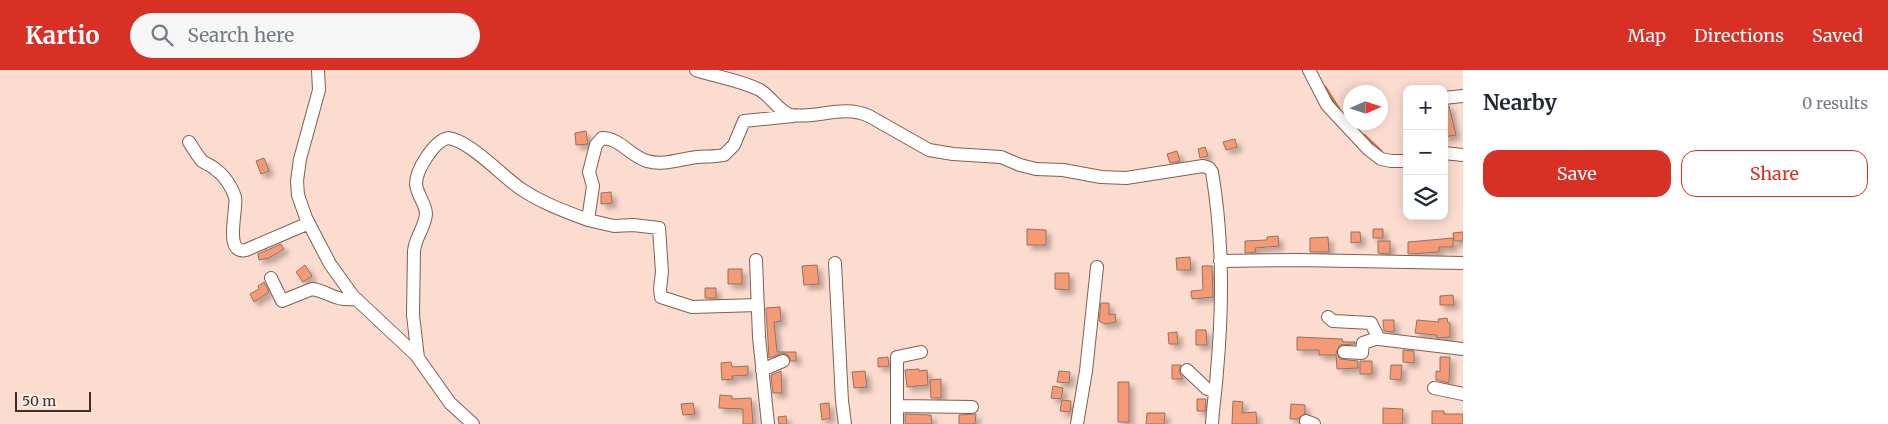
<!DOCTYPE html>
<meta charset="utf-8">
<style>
:root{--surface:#fff;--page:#f6f6f7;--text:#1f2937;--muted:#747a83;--line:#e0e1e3;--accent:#d93025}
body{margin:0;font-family:Merriweather,serif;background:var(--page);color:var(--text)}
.controls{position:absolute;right:15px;top:15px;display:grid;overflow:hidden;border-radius:10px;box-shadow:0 2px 12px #0003}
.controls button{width:45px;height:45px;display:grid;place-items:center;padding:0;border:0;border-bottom:1px solid var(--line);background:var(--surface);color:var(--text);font:25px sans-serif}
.compass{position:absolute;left:1343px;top:15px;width:45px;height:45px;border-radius:50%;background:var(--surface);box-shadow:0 2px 12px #0003;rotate:87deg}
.scale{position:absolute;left:15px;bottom:12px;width:76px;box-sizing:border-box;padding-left:5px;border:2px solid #3e2e28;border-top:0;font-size:14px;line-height:18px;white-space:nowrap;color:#3e2e28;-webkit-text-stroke:4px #feede7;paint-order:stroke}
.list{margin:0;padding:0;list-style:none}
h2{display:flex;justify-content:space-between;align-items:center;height:65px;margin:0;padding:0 20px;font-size:21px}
h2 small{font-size:16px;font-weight:400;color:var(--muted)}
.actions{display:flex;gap:10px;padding:15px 20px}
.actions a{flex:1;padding:11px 0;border:1px solid var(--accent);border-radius:15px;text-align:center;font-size:18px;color:var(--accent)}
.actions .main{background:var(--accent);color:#fff}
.icon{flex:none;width:28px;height:28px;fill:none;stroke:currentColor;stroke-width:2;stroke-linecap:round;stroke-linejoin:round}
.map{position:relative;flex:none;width:1463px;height:354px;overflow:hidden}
header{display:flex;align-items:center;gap:30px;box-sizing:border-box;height:70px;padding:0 25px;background:var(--accent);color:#fff}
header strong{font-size:24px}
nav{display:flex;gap:28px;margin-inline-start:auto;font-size:18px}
.search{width:350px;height:45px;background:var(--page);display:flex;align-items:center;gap:12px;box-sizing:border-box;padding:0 18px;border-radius:28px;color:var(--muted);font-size:19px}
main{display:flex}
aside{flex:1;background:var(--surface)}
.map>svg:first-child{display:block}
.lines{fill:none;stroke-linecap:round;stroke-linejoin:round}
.stream{stroke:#c9724e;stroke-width:3}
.building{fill:#f69a75;stroke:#947163;filter:url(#shadow)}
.street-casing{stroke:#815e51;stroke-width:14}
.street{stroke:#fff;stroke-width:12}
</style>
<header>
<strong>Kartio</strong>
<div class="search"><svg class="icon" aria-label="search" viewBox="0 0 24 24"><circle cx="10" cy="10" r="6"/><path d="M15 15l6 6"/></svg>Search here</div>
<nav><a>Map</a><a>Directions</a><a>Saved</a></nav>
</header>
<main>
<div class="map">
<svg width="1463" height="354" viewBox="0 0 1463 354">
<defs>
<filter id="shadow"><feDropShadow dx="4.5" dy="4.5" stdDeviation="2.5" flood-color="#0004"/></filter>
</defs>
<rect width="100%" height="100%" fill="#fcdccf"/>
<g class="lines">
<path class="stream" d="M1325,17L1339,39
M1364,65L1381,81"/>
</g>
<path class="building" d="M1444,36H1449L1456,65L1444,67Z
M586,61L588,74L576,75L575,63Z
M1235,69L1237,77L1226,80L1223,72Z
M1205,77L1208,86L1200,88L1198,79Z
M1177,81L1180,91L1170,93L1167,84Z
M264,88L269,101L261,104L256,91Z
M611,122L612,133L601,134V123Z
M1027,159L1046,160V175H1027Z
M1373,159H1383V168H1373Z
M1351,162H1360L1361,172L1351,173Z
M1463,162V171H1454L1453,163Z
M1278,166L1279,176L1255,178L1256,182L1245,183V171L1267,170V167Z
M1328,167L1329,182H1310V168Z
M1453,168V177H1439V182L1408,184V172Z
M1378,171H1390V184L1378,183Z
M281,174L284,179L269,188L259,190L258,184Z
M1190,187L1191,200H1177L1176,188Z
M305,195L312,206L303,212L296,202Z
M817,195L819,214L804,215L802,196Z
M1202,196H1212L1213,227L1192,229L1191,221L1203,220Z
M728,199H742V214H728Z
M1055,203H1069V220L1055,219Z
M264,212L269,222L254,232L250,224L259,219L258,216Z
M705,218H716V228H705Z
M1453,225L1454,235H1440V226Z
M1101,233H1109V245L1115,244L1116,252L1105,254L1099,251Z
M780,237L781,251L774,252L777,282H796V291H791L788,285L783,283L769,288L766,238Z
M1447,248L1448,253H1450V267L1437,268L1436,265L1415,263L1417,250L1439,252L1438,249Z
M1383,250H1394V262L1384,261Z
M1196,260H1206L1207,275H1196Z
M1177,262L1178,274H1169L1168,263Z
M1297,267L1342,269L1343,272H1355V274L1340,275L1336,282L1340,289L1358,291V298L1337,299L1336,285H1319V280H1297Z
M1403,280L1414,281V293L1403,292Z
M888,287L889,296L878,297V288Z
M1440,287H1450L1449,313L1436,310V301L1440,302Z
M1360,291H1372V304H1360Z
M731,292L732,297L748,296V305L732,306L733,309L722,310L721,293Z
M1172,295H1181L1179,302L1183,309H1172Z
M1391,295H1402L1401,310L1390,309Z
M919,299V301L927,300L928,315L907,317L905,300Z
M781,301L782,323H773L771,305Z
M865,301L867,317L854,318L852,302Z
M1059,301L1070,302L1069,313L1057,312Z
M941,309V328H931L930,310Z
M1118,312H1129V352H1118Z
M1053,316L1063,318L1061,329L1051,328Z
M720,325L732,326V329L751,328L753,354H743V339L719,338Z
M1197,329H1206L1205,341H1197Z
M1062,330L1071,331L1070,342L1060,341Z
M1233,331L1243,332L1242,343L1256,342L1257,354H1232Z
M693,333L695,344L683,345L681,334Z
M829,333L830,348L822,350L820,334Z
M1291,334L1305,335V343L1298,349H1290Z
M1383,338L1403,339L1402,354H1383Z
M1432,341H1444V344H1463V354H1432Z
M1147,343H1165L1164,354H1146Z
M905,344L931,345L932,354H905Z
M976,344L975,354H959V345Z
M786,346L787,354H779L778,347Z"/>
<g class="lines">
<g class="street-casing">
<path id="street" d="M318,0L319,20L300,89L297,111L298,125L306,148L330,194L353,226L416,285L450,333L473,354
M696,0C717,7 740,10 760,20C771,27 778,40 790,45C817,49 843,34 869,46L929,80L953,84L1001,87L1020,95L1036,99L1063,100L1101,107L1126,108L1203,96L1209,98L1212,102C1223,167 1223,235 1217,301C1216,318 1213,336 1212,354
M1309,0L1327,35L1368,79L1381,89L1391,91H1407
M1444,28L1463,26
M189,72C193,78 197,85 202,91C206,94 211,95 215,99C224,105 232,117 235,127C238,138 223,185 246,180L309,153
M1444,83L1463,85
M756,190L759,267L768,354
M1220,191L1297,190L1463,193
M835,193L842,331L845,354
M271,208L282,231L312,219C331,222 332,231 356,229
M758,235L692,237L661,227L660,219L662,202L659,158L633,155L614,156L588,150L593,116L589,102L596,75L602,68C620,68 630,86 647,91C663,96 680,89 697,87C706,86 715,87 724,85L734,75L744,51L793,46
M1328,247L1333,251L1371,253L1379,269L1463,279
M1344,282L1362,283L1363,273L1378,268
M418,288L413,245L414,181C415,168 425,157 426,144C426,134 417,125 416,114C416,100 434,71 448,68C469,70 502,106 521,119C542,133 564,141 588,150
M762,300L783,291
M1187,300L1207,319L1215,321
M1434,318L1463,324
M897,336L972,337
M1306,351L1314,354
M897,354V287L921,282
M1077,354L1086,301L1097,197"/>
</g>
<use href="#street" class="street"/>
</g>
</svg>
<div class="controls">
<button>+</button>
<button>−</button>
<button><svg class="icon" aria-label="layers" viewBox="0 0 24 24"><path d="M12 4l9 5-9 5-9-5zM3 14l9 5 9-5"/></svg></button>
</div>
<svg class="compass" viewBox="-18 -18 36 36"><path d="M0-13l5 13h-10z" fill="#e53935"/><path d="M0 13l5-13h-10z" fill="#747a83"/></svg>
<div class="scale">50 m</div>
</div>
<aside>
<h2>Nearby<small>0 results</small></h2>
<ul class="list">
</ul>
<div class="actions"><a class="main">Save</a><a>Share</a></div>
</aside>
</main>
